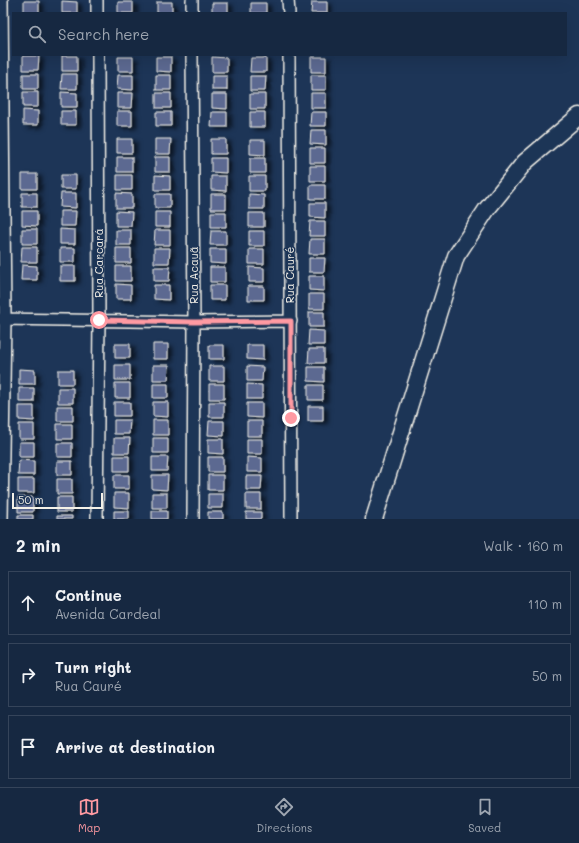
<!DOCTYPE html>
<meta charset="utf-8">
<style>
:root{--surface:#162841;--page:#1f3048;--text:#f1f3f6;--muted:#9ea6b1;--line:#35445a;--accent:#ff9aa2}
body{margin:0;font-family:Mali,sans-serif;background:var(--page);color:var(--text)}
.scale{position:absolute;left:12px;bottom:10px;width:91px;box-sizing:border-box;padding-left:4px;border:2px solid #f4f1e8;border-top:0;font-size:11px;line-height:14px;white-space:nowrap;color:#f4f1e8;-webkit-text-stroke:3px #1d3557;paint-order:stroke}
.stop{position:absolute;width:12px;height:12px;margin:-9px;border:3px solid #ff9aa2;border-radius:50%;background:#fff}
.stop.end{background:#ff9aa2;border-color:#fff;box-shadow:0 1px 4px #0008}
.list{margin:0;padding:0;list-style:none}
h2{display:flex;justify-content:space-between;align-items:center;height:52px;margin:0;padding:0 16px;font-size:17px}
h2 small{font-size:13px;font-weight:400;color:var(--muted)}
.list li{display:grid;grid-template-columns:26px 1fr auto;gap:12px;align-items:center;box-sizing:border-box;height:64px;margin:0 8px 8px;padding:0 8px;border:1px solid var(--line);border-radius:0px}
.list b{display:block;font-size:15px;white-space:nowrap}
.list p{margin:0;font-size:13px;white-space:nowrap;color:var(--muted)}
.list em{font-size:13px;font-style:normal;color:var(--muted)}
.icon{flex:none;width:22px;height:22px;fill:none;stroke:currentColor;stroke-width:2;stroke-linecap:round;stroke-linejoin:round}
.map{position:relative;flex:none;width:579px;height:519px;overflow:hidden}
.search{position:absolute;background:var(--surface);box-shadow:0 4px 16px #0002;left:12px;right:12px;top:12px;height:44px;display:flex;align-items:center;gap:10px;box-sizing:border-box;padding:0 14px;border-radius:0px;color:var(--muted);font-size:15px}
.sheet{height:268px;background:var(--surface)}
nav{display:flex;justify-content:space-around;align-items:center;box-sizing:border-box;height:56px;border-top:1px solid var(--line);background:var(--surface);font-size:11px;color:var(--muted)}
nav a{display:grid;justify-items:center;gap:2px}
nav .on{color:var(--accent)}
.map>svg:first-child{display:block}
.building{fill:#5c6991;stroke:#f4f1e8;filter:url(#shadow)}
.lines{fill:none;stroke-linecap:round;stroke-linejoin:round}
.minor-casing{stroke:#f4f1e8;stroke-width:14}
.secondary-casing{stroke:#f4f1e8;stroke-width:19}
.minor{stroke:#1d3557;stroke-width:11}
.secondary{stroke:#1d3557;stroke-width:16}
.route{stroke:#ff9aa2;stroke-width:5}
.labels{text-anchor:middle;stroke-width:3;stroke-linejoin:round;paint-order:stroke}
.street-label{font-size:11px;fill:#f4f1e8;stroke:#1d3557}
</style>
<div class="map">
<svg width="579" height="519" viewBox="0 0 579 519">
<defs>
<filter id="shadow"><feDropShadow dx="4.5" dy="2.5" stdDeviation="2" flood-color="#0009"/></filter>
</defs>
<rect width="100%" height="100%" fill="#1d3557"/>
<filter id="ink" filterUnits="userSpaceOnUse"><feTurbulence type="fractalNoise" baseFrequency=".025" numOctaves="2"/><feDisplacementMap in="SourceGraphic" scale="8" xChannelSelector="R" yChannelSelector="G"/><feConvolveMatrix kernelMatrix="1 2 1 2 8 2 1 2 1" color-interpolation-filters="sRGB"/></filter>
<g filter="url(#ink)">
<path class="building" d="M24,1H39V13H24Z
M62,1L77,2V13H62Z
M118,2H133V13H118Z
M157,2H172V13H157Z
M312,2H327V13H311Z
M212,3H228V13H212Z
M251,3H266V13H251Z
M23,56H39L38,70H23Z
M62,56H77V71H62Z
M118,57H133V71H118Z
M156,57H171V72L156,71Z
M212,57L227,58V72H212Z
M311,57H326V72H311Z
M251,58H266V72H250Z
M23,74H38V89H23Z
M62,74H77V89H61Z
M118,75H133V90L117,89Z
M156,75H171V90H156Z
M311,75H326V90H311Z
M212,76H227V90H212Z
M250,76H266L265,91H250Z
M23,92H38V107H23Z
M61,92L77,93V107H61Z
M117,93H133L132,108H117Z
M156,93H171V108H156Z
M311,93H326V108H311Z
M212,94H227V109L212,108Z
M250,94H265V109H250Z
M23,110L38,111V125H23Z
M61,111H76V125H61Z
M117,111H132V126H117Z
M156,112H171V126H156Z
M212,112H227V127H211Z
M250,112H265V127H250Z
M311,112H326V126H310Z
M311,130H326V145L310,144Z
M117,139H132V153H117Z
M155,139H171L170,154H155Z
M211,139H226V154H211Z
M250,140H265V155L250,154Z
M310,148H325V163H310Z
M117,157H132V172H117Z
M155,157H170V172H155Z
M211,158H226V173L211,172Z
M250,158H265V173H250Z
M310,166H325V181H310Z
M22,174H37V189H22Z
M61,175H76V189H61Z
M117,175H132V190H117Z
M155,175L170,176V190H155Z
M211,176H226V191L211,190Z
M249,176H265V191H249Z
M310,185H325V199H310Z
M22,193H37V207H22Z
M61,193H76V208L60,207Z
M116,193L132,194V208H116Z
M155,194H170V208H155Z
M211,194H226V209H211Z
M249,194L264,195V209H249Z
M310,203H325V218L310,217Z
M22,211H37V226L22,225Z
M60,211H76L75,226H60Z
M116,211L132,212L131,226H116Z
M155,212H170V227H155Z
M211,212H226V227H211Z
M249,213H264V227H249Z
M310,221H325V236H309Z
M22,229H37V244H22Z
M60,229L75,230V244H60Z
M116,230H131V245H116Z
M155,230H170V245H154Z
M211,231H226V245H210Z
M249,231H264V246H249Z
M310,239H325V254H309Z
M22,247H37V262H21Z
M60,248H75V262H60Z
M116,248H131V263H116Z
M154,248H170L169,263H154Z
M210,249H226V264L210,263Z
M249,249H264V264H249Z
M309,258H325L324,272H309Z
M22,265L37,266V280H21Z
M60,266H75V281H60Z
M116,266H131V281H116Z
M154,267H170L169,281H154Z
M210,267H225V282H210Z
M249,267L264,268V282H249Z
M309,276H324V291L309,290Z
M116,284L131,285V299H116Z
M154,285H169V300L154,299Z
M210,285H225V300H210Z
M248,286H264V300H248Z
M309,294H324V309H309Z
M309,312H324V327H309Z
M309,330L324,331V345H308Z
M115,344H130V358H115Z
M153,344H168V359H153Z
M209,345H224V359H209Z
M247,345H263V360L247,359Z
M309,349H324V363H308Z
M115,365H130V380H115Z
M153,365H169L168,380H153Z
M209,366H224V381H209Z
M247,366L263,367L262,381H247Z
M308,367H324V382L308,381Z
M19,369L35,370V384H19Z
M58,370H73V384H58Z
M115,383H130V398H115Z
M153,384H168V398H153Z
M209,384H224V399H209Z
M247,384L262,385V399H247Z
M308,385H323V400H308Z
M19,388H34V402H19Z
M58,388H73V403H58Z
M114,402H130V416H114Z
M153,402H168V417L153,416Z
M209,402H224V417H209Z
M247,403H262V418L247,417Z
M19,406H34V421L19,420Z
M57,406H73V421H57Z
M308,406H323V421H308Z
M114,420H130L129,434H114Z
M153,420H168V435H153Z
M209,421H224V436L208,435Z
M247,421H262V436H247Z
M19,424H34V439H19Z
M57,424H72V439H57Z
M114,438H130L129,453H114Z
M153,438H168V453H153Z
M208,439H223V454L208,453Z
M247,439H262V454H247Z
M19,442H34V457H19Z
M57,443H72V457H57Z
M114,456H129V471H114Z
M152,457H168L167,471H152Z
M208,457H223V472H208Z
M247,457L262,458V472H247Z
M19,460L34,461V475H18Z
M57,461H72V475H57Z
M114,475H129V489H114Z
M152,475H168L167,490L152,489Z
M208,475H223V490H208Z
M246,476H262L261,490H246Z
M18,479H34V493H18Z
M57,479H72V494H57Z
M114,493H129V508L114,507Z
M152,493H167V508H152Z
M208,494H223V508H208Z
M246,494H261V509H246Z
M18,497H33V512H18Z
M57,497H72V512H57Z
M114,511H129V519H114Z
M152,511H167V519H152Z
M208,512H223V519H208Z
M246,512H261V519H246Z
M18,515H33V519H18Z
M57,516H72V519H57Z"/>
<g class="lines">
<g class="minor-casing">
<path id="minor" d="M97,0V13
M192,0V13
M288,0L289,13
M192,55L194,322L193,519
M289,55L291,519
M0,319L194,322L291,321
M2,519L5,319L2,0
M97,519L99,320L98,55"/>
</g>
<g class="secondary-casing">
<path id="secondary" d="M374,519L456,256L487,209L525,162L579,116"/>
</g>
<use href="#minor" class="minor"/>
<use href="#secondary" class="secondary"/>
</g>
</g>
<g class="lines" filter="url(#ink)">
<path class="route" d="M99,320L194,322L291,321V418"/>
</g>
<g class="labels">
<g class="street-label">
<text transform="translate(99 263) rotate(-90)" y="4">Rua Carcará</text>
<text transform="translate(194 275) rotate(-90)" y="4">Rua Acauã</text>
<text transform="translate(290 275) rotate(-90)" y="4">Rua Cauré</text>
</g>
</g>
</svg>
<div class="scale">50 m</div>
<div class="stop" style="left:99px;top:320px"></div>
<div class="stop end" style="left:291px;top:418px"></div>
<div class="search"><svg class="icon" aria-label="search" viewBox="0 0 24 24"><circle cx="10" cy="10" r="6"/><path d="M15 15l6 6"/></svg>Search here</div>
</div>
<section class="sheet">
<h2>2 min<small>Walk · 160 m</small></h2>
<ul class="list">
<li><svg class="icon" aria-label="ahead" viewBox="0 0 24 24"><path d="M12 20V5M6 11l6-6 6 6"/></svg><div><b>Continue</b><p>Avenida Cardeal</p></div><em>110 m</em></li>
<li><svg class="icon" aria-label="right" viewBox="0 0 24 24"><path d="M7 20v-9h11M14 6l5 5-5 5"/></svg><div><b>Turn right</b><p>Rua Cauré</p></div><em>50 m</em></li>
<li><svg class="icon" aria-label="arrive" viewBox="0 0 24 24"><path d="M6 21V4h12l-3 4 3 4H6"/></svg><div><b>Arrive at destination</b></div></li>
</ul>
</section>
<nav>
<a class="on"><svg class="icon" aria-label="map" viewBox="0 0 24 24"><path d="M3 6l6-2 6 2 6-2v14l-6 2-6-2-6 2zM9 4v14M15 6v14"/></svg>Map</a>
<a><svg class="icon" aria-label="directions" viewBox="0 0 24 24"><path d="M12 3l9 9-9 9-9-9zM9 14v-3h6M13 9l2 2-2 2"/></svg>Directions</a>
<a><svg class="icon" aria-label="saved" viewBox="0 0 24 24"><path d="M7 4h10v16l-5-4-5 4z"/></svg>Saved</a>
</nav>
